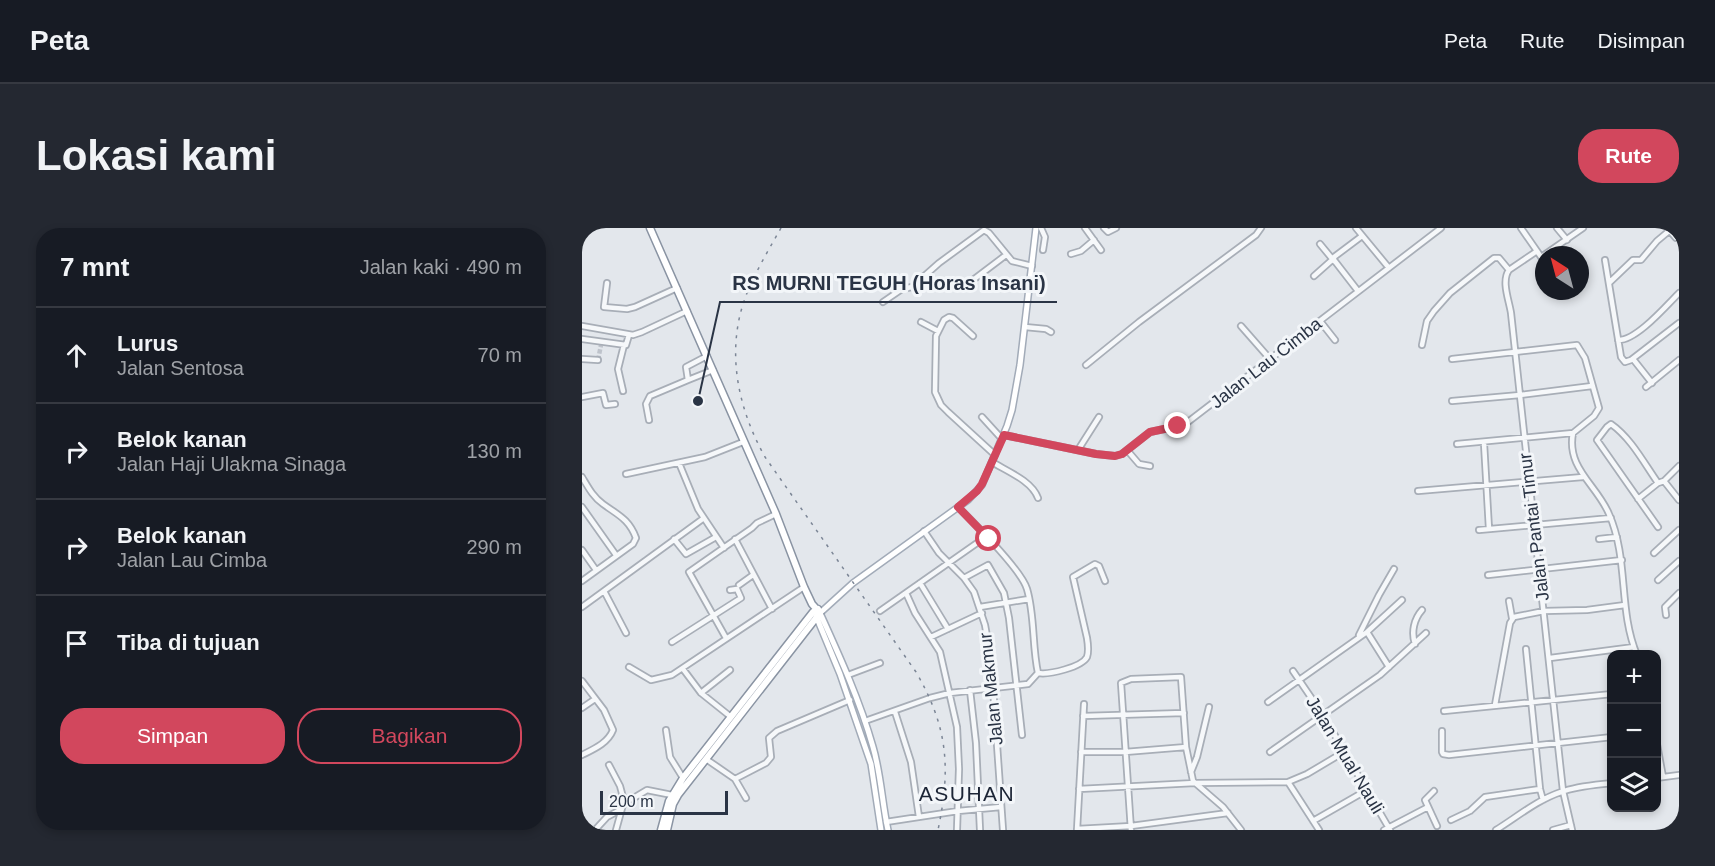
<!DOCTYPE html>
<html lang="id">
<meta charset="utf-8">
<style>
:root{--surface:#171b24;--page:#242831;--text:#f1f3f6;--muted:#9ea1a6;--line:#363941;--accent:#d2475d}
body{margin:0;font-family:Helvetica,sans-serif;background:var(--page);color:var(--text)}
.controls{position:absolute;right:18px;bottom:18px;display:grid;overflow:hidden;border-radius:12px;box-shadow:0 3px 9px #0003}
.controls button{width:54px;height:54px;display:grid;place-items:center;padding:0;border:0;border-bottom:2px solid var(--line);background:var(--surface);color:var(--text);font:30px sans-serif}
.compass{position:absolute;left:953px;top:18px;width:54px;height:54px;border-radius:50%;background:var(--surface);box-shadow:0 3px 9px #0003;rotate:324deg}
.scale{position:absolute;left:18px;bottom:15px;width:128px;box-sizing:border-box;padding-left:6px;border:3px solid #2a3445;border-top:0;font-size:16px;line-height:21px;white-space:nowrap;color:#2a3445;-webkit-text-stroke:4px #f3f6f9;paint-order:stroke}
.stop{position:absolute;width:18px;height:18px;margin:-14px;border:4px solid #d2475d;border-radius:50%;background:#fff}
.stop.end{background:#d2475d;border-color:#fff;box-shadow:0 2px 6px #0008}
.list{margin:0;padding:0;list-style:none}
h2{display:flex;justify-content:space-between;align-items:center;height:78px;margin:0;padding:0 24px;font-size:26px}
h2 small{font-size:20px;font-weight:400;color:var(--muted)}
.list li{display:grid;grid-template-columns:39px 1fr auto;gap:18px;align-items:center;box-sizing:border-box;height:96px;padding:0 24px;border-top:2px solid var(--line)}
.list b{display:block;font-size:22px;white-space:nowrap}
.list p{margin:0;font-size:20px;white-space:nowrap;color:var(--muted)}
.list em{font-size:20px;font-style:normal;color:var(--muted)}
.actions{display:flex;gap:12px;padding:18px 24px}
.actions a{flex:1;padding:14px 0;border:2px solid var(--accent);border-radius:24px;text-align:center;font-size:21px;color:var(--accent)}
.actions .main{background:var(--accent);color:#fff}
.icon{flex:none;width:33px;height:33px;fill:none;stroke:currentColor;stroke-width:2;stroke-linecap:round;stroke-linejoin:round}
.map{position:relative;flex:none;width:1097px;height:602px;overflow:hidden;border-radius:24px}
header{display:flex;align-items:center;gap:36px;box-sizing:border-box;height:84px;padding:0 30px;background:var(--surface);border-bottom:2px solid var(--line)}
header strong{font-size:28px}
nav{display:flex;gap:33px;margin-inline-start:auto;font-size:21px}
.intro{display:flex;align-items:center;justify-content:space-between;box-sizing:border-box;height:144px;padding:0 36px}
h1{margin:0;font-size:42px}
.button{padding:15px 27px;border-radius:24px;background:var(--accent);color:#fff;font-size:21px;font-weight:700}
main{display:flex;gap:36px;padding:0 36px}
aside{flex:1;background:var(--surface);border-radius:24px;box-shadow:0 3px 9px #0003}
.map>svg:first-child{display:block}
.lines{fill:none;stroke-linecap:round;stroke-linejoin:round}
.minor-tunnel{stroke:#bec3cb;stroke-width:4.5;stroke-dasharray:4.5 2;stroke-linecap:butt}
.minor-casing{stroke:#a8aeb7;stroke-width:8}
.major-casing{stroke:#a2abb8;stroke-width:8}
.highway-casing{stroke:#8a94a3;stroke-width:9}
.minor{stroke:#f6f8fa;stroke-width:4.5}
.major{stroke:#fff;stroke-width:5}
.highway{stroke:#fff;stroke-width:6}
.rail{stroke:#7c8696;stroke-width:1.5;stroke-dasharray:3 6;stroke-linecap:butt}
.route{stroke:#d2475d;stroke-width:8}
.labels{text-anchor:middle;stroke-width:6;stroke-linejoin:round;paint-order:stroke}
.street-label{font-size:18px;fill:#2a3445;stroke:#f3f6f9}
.quarter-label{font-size:21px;letter-spacing:1.5px;fill:#1c2536;stroke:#f3f6f9}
.leader{fill:none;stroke:#2a3445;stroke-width:2}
.callout-dot{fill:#2a3445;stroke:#f3f6f9;stroke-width:2}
.callout-label{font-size:20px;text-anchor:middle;font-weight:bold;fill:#2a3445;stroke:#f3f6f9;stroke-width:6;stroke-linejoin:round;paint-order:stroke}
</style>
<header>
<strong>Peta</strong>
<nav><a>Peta</a><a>Rute</a><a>Disimpan</a></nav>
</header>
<div class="intro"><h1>Lokasi kami</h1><a class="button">Rute</a></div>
<main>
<aside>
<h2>7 mnt<small>Jalan kaki · 490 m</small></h2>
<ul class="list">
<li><svg class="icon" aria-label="ahead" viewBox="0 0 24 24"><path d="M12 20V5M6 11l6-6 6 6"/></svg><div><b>Lurus</b><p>Jalan Sentosa</p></div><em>70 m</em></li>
<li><svg class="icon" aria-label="right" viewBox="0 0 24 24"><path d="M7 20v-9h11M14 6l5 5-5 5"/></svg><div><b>Belok kanan</b><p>Jalan Haji Ulakma Sinaga</p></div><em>130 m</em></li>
<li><svg class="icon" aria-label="right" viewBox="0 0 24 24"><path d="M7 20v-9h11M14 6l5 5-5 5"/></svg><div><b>Belok kanan</b><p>Jalan Lau Cimba</p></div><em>290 m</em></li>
<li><svg class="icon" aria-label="arrive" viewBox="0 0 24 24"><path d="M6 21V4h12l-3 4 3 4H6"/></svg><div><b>Tiba di tujuan</b></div></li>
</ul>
<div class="actions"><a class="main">Simpan</a><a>Bagikan</a></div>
</aside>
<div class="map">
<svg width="1097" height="602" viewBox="0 0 1097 602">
<rect width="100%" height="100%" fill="#e3e7ec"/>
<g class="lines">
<path class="minor-tunnel" d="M16,132L19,117"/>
<g class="minor-casing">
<path id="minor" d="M459,0L463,9L461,22
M503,0L519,22
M522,0L526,4L534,0
M774,0L807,40
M939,0L955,23
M975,0L985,12
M1087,2L1094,10H1097
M738,16L752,33
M489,26L499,23L512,12
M962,27L959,29L955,23L927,42C919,53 927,72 929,85L981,563L990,602
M962,27L1001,0
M1023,32L1039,129L1043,134L1049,132L1097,95
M732,48L750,32
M1028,54L1051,32H1059L1075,13L1087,3
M25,55L22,79L45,81L53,79L95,60
M387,55L424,27
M776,63L752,32V29L780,8
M301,74L320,61L330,59L357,35L402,2L407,5L430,33L450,38
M738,93L753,112
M339,94L356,103
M0,98L51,107L60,104L105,83
M659,98L688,131
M443,99L464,101L469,104
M391,108L371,90L367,89L362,92L354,108L353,164L359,177L366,184L413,227
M0,111L44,117L47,107
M1036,112C1054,113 1084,78 1097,65
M840,117L845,93L852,83L868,65L912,30H917L927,42
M0,131L16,132
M870,131L995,117L1003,130L1017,180L1012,188L991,205L875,216
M1051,131L1070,155
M504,137L557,94L674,7L679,0
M106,152L131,142
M1064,159L1097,132
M41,163L36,141L42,117
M0,169L21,165L24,177L33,176
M870,173L938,167L1010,158
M400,189L420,211
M67,192L64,176L68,168L106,152L104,139L125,128
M991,205C984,240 1015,257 1027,286C1047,331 1036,382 1055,427
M422,207L514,226L533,228L540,226L568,204L602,197L859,0
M902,215L907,301
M496,222L517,189
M545,222L557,236L568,238
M410,234C425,243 450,253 456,270
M97,235L116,281L142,320
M44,246L123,229L161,214
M0,249C6,259 11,269 21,276C36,287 47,291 54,310L51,316L0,353
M1082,253L1097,272
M1076,255C1062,235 1049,210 1029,196L1025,199L1015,212L1076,299
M836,263L1001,249
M1056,271L1076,255L1082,253L1097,238
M0,279L34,327
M897,302L1029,290
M342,303L357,325L382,350L392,364L403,397L409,431L421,602
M92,311L104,326L134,309
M153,311L190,381
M1017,311L1035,309
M0,322L14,342
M1072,325L1097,302
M906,347L1040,332
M382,350L406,337L422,365L427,390L440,507
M1076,352L1097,333
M338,355L366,401
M157,357L171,347
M22,363L44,405
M324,365L333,385L358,424L375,499L377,541L375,602
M927,373L930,390
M0,379L122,290
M398,379L447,371
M298,383L405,308
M1084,387L1083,379L1097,365
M785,404L807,439
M777,407L797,367L812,341
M349,409L400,385
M144,410L107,344L170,300L175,295L194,286
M90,414L159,370L155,361L148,362
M833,416C829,404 832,391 840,382
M944,421L958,561L961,572
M968,430L1052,419
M47,439L69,452L90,447L222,359
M101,441L119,465L149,489
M711,443L741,487L808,602
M456,445C467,447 500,439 505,429C507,423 506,416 505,410L491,349L513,336L517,338L523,353
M266,447L298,435
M0,453L22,482L31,502C26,515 12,521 0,527
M388,462L394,515L398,602
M119,465L148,442
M686,474L785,404L820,372
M913,477L928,395L932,389L962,383L1005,382L1043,377
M0,480L13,471
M862,483L1030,466
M313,484L329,534L337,589
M501,488L602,485
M283,493L348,470L368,465L446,456L456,445C450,418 453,388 445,361C439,341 392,295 376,279
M84,502L88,529L101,550
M860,503V524L861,526L867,527L1030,509
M1074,511L1081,549
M499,524H543L604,519
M688,524L798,447L844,405
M124,531L153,551L184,535L189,529L187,510L195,503L268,472
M27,537L38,558L42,573L34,602
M609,544L615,529L627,479
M1074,550L1097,547
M153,551L164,570
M706,554L737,602
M497,561L613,555L706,554L725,546L762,524
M852,563L843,572L855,598
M42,573L50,571L65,562L90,567
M869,592L888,583L903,569L958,561
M731,593L785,562
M304,594L376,583L419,579
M495,601L549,598L646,585
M13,602L25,589L38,582
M495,602L502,476
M549,602L539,455L549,451L599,449L604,519L611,553L641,579L659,602
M802,602L846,579
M914,602C935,589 955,572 979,564C995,558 1013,557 1030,555
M971,602L989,597"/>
</g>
<g class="major-casing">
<path id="major" d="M234,388L258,446L289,536L299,602
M306,602C300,575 299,546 291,519C278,473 258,429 238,385L271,355L386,272L400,257L425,198L430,182L438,137L454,0"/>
</g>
<g class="highway-casing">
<path id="highway" d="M68,0L194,286L222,359L230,376L238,385L96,567L91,576L85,602
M79,602L87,573L101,550L231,384L236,381"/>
</g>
<use href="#minor" class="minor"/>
<use href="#major" class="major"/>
<use href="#highway" class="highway"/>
<path class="rail" d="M199,0C187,21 174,43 165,65C143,120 155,179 183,229L334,444C366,499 369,540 356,602"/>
</g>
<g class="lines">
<path class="route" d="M407,311L376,279L395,263L400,256L422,207L514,226L533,228L540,226L568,204L596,198"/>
</g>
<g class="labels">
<g class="street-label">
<text transform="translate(684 135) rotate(-38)" y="6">Jalan Lau Cimba</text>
<text transform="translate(952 299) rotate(-97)" y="6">Jalan Pantai Timur</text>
<text transform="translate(409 461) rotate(-96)" y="6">Jalan Makmur</text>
<text transform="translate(763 527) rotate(59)" y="6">Jalan Mual Nauli</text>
</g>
<g class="quarter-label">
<text x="385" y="573">ASUHAN</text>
</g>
</g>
<path class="leader" d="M116 173L138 74H475"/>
<circle class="callout-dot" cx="116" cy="173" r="6"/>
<g class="callout-label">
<text x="307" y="62">RS MURNI TEGUH (Horas Insani)</text>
</g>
</svg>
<div class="controls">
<button>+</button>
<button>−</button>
<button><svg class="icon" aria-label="layers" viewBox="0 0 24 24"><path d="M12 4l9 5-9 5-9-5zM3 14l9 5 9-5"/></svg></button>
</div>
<svg class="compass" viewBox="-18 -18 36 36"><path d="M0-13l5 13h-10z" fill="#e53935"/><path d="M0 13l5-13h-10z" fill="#9ea1a6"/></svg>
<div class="scale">200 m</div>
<div class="stop" style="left:407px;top:311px"></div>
<div class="stop end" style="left:596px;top:198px"></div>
</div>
</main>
